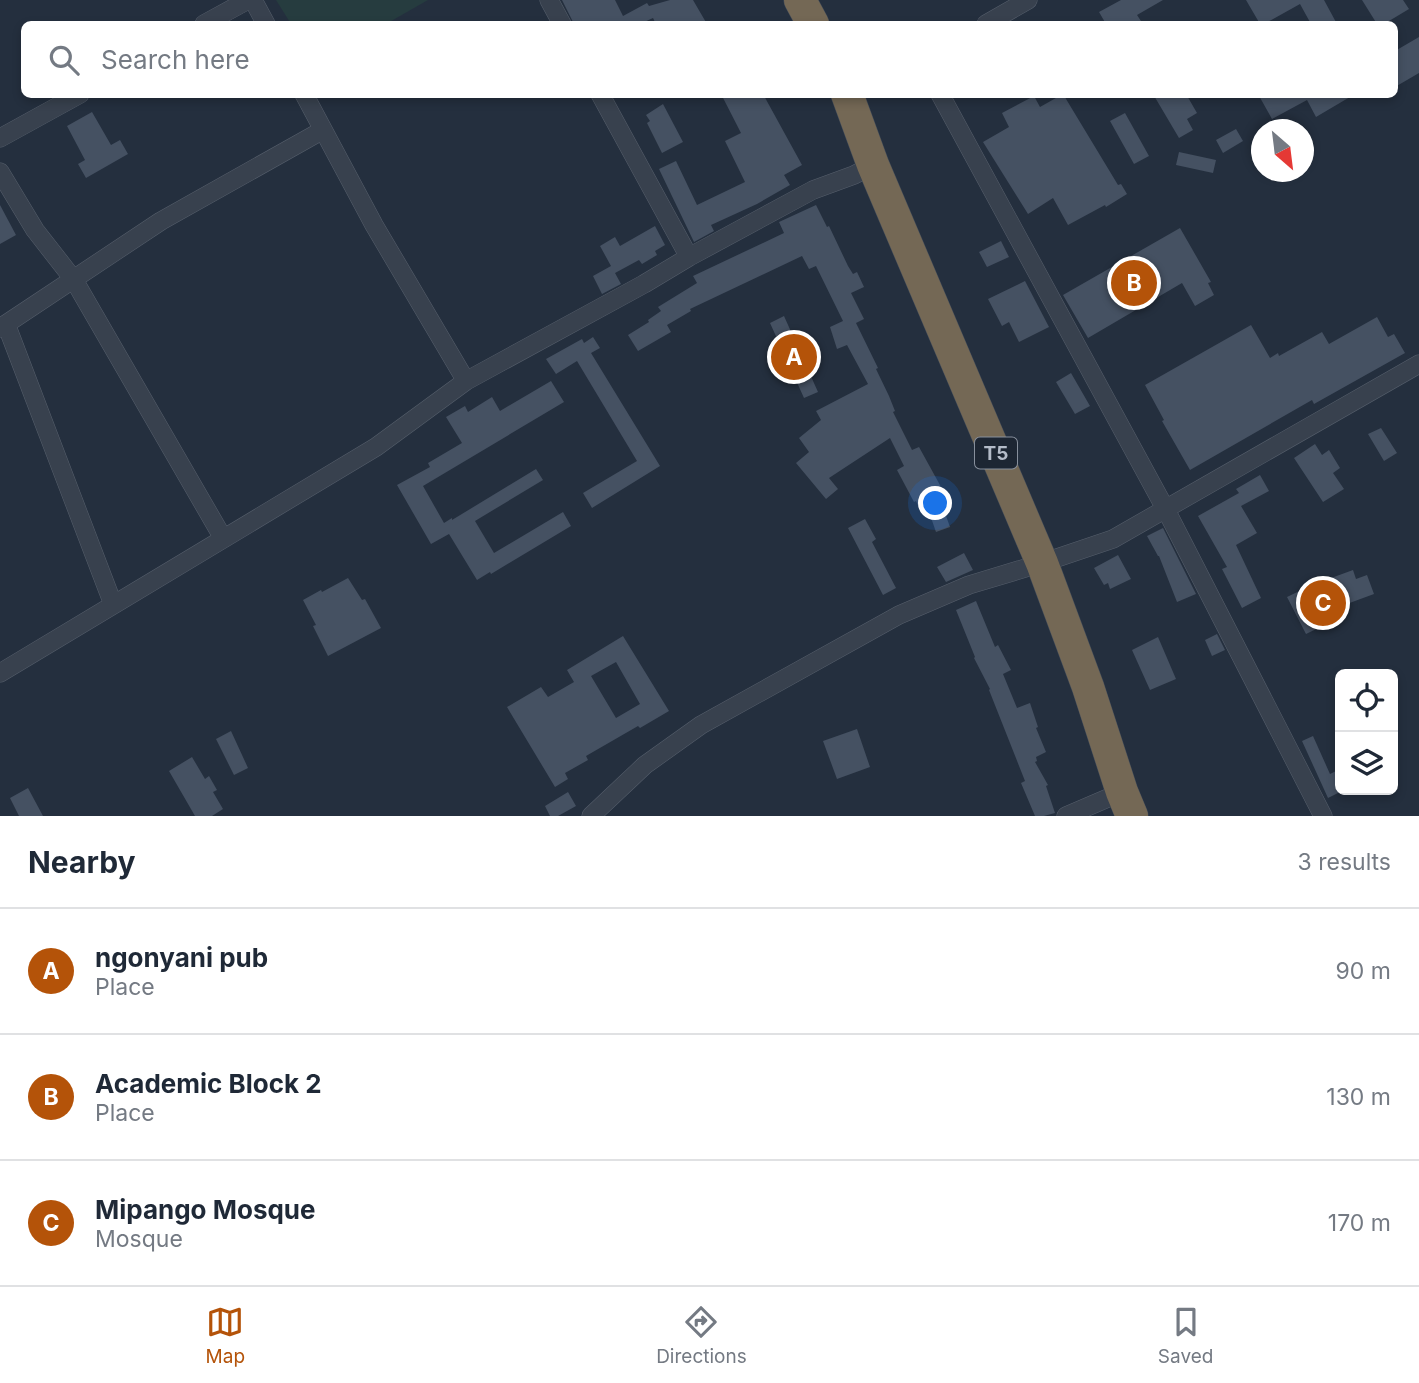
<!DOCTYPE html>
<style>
:root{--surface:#fff;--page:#f6f6f7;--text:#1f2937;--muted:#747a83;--line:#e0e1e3;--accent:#b45309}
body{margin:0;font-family:Inter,sans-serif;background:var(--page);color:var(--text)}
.controls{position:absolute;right:21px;bottom:21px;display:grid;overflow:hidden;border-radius:10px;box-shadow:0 4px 10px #0003}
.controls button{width:63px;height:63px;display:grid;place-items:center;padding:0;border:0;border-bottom:2px solid var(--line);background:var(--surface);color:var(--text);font:35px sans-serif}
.compass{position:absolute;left:1251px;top:119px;width:63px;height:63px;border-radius:50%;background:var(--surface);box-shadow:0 4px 10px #0003;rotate:152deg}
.you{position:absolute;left:936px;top:504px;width:24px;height:24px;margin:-18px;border:5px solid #fff;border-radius:50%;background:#1a73e8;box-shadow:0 0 0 10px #1a73e833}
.badge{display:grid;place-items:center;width:46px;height:46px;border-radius:50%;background:var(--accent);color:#fff;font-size:23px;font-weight:700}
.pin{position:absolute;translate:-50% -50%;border:4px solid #fff;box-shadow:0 2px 7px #0006}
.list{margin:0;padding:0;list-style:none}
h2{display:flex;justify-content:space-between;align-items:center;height:91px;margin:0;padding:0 28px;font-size:30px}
h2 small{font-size:23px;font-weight:400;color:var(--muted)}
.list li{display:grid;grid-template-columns:46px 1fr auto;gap:21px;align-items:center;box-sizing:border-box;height:126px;padding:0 28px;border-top:2px solid var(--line)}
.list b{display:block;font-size:26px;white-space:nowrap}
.list p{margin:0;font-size:23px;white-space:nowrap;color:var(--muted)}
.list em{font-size:23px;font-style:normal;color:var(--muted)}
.icon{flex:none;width:38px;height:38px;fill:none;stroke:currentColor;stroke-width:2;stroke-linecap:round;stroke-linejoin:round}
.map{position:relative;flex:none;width:1419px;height:816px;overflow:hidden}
.search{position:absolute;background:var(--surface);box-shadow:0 4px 10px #0003;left:21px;right:21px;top:21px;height:77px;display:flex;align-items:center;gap:18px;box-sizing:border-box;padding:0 24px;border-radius:10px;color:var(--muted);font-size:26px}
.sheet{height:469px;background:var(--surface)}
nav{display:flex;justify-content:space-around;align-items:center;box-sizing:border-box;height:98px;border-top:2px solid var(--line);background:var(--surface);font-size:19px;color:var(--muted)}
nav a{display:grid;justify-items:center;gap:4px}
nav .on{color:var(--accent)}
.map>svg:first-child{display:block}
.green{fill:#263c3f}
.building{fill:#455162;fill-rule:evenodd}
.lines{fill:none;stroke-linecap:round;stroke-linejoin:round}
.street-casing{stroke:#565f6c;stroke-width:19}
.highway-casing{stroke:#434c59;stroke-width:33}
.street{stroke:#38414e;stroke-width:18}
.highway{stroke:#746855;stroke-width:32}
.labels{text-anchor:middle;stroke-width:5;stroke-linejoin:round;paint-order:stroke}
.shield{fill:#1d2633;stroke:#878f9c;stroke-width:2}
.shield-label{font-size:19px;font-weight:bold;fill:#b4bcc9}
</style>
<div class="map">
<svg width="1419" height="816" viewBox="0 0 1419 816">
<rect width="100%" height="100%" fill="#242f3e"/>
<path class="green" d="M276,0H428L386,24H291Z"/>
<path class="building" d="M562,0H615L623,16L647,3L649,6L670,0H693L707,24H656L653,18L640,24H574Z
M1121,0H1163L1137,15L1143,24H1106L1099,12Z
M1246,0H1324L1337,24H1311L1300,4L1264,24H1260Z
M1362,0H1403L1409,9L1384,24H1377Z
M1419,37V73L1395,87V51Z
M721,94H763L802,165L784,175L790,185L757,204L711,225L714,231L694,242L659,169L676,161L697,205L745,182L725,141L741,133Z
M1063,94L1118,185L1121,184L1127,194L1106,207L1105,205L1068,225L1053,198L1028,214L983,142L1009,127L1002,113L1034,96L1040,107Z
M1153,94H1186L1197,113L1187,119L1193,130L1179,138Z
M1258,94H1355L1316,117L1307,100L1272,119Z
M663,104L683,142L662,153L647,123L650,121L646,115Z
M92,112L111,145L120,140L128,154L86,178L78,164L85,160L67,126Z
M1125,113L1149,156L1134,164L1110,121Z
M1236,129L1243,141L1223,153L1216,140Z
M1179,152L1216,160L1213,173L1176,165Z
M0,205L16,235L0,244Z
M816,205L827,227L829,226L848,266L853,274L857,272L864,287L851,293L864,319L856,323L878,368L876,369L889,396L895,411L893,412L912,450L919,447L946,496L940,499L950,527L936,532L927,506L920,510L916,501L914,502L897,470L904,466L890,438L829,478L838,489L826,499L796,463L809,452L799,438L821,420L816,411L868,384L847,345L837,349L830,327L843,321L816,266L809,269L802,256L690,309L691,311L667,325L671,332L638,351L628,335L649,322L648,320L661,311L658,307L697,283L693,276L784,233L779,222Z
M655,226L665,245L655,251L657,255L642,264L639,260L615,273L621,284L602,294L593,276L611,266L600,246L615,237L620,246Z
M1180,228L1211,282L1208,283L1214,295L1195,306L1182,283L1088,338L1063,295Z
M1001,241L1009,257L987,267L979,252Z
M1025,281L1049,327L1019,342L1009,322L1002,326L988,299Z
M784,316L818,392L804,398L770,323Z
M1377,317L1388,337L1394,334L1405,353L1314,404L1312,400L1190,470L1162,421L1164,420L1145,385L1251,325L1270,358L1278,353L1279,356L1322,332L1329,344Z
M593,337L600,348L591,353L660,466L592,508L583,493L637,461L577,361L556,374L546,359L582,339L584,343Z
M1071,373L1090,406L1075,414L1056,382Z
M551,381L564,402L423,486L444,523L452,518V520L536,469L543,480L475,521L494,553L563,512L571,526L491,574L490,572L477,580L449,534L431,544L397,485L430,467L428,463L462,443L446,417L465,406L468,412L492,397L500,411Z
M1381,428L1397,453L1384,461L1368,434Z
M1315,444L1322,455L1329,450L1340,468L1333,473L1344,489L1323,502L1294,458Z
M1260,475L1269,491L1241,506L1257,533L1236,545L1261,598L1242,608L1222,569L1227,567L1198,516L1239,493L1236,489Z
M865,519L876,539L872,542L896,588L883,595L848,528Z
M1163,528L1196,594L1177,602L1159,556H1158L1147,536Z
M964,553L973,570L946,582L937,567Z
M1118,555L1131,579L1110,589L1108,583L1104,585L1094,568Z
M1353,570L1356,579L1367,575L1374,594L1336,608L1341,617L1306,634L1287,597L1322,580L1323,581Z
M348,578L362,600L365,599L381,628L328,656L313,626L316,625L303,600L321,590L322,592Z
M976,601L995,647L998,645L1011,670L1003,674L1017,708L1030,703L1038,727L1036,728L1046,752L1036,757L1037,761L1035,762L1048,785L1046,786L1055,813L1044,816H1035L1021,783L1025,781L989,690L990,689L974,658L975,657L956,610Z
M1217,634L1225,650L1212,656L1205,640Z
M623,636L669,711L640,728L638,726L586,756L588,760L565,773L568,779L555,787L507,707L541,687L548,697L574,682L567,670ZM616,662L640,704L616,718L591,676Z
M1158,637L1176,679L1150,690L1132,650Z
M857,729L870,767L837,779L823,741Z
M231,731L248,768L234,775L216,739Z
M1313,736L1330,774L1340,769V792L1328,798L1302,741Z
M192,757L205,779L209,776L217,790L213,792L223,809L212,816H195L169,771Z
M28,788L43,816H19L10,798Z
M568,792L576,806L558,816H550L545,806Z"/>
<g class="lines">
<g class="street-casing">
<path id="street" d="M253,0L266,24
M549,0L562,24
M204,24L248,0
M986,24L1028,0
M304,94L374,225L466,381
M600,94L689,257
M940,94L1166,510L1323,816
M0,138L80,94
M0,172L35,230L74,280L223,538
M6,324L113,604
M0,328L161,221L323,130
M0,673L376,447L466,381L644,284L689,257L813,190L854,175L873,165
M591,816L645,765L701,725L899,615L969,585L1042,563L1113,539L1419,364
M1066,816L1122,792"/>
</g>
<g class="highway-casing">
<path id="highway" d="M800,0L813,24
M847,94L873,165L1042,563L1088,687L1122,792L1132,816"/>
</g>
<use href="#street" class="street"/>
<use href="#highway" class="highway"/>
</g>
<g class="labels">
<rect class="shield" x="975" y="437.5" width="42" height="31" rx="5"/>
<g class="shield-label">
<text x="996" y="460">T5</text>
</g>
</g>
</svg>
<div class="controls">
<button><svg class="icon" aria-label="locate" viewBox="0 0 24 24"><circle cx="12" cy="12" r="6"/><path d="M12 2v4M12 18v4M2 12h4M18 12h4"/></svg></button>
<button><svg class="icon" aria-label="layers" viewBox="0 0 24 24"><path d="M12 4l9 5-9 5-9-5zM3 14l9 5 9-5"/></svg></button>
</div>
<svg class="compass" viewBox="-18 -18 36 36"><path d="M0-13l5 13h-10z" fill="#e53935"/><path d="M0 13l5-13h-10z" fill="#747a83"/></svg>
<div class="you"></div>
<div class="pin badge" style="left:794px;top:357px">A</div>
<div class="pin badge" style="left:1134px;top:283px">B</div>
<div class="pin badge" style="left:1323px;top:603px">C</div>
<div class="search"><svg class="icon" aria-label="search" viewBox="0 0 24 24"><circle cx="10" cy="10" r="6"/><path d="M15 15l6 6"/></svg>Search here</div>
</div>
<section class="sheet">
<h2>Nearby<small>3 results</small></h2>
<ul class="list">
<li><span class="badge">A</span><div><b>ngonyani pub</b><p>Place</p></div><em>90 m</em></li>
<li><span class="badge">B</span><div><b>Academic Block 2</b><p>Place</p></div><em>130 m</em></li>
<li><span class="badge">C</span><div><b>Mipango Mosque</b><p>Mosque</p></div><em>170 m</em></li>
</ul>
</section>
<nav>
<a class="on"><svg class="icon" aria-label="map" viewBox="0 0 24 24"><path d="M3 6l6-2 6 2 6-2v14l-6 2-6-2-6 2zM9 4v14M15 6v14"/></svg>Map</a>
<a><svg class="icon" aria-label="directions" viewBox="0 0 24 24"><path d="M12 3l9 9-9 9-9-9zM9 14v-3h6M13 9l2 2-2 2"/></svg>Directions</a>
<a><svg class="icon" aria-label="saved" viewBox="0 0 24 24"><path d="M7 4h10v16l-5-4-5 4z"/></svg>Saved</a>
</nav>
